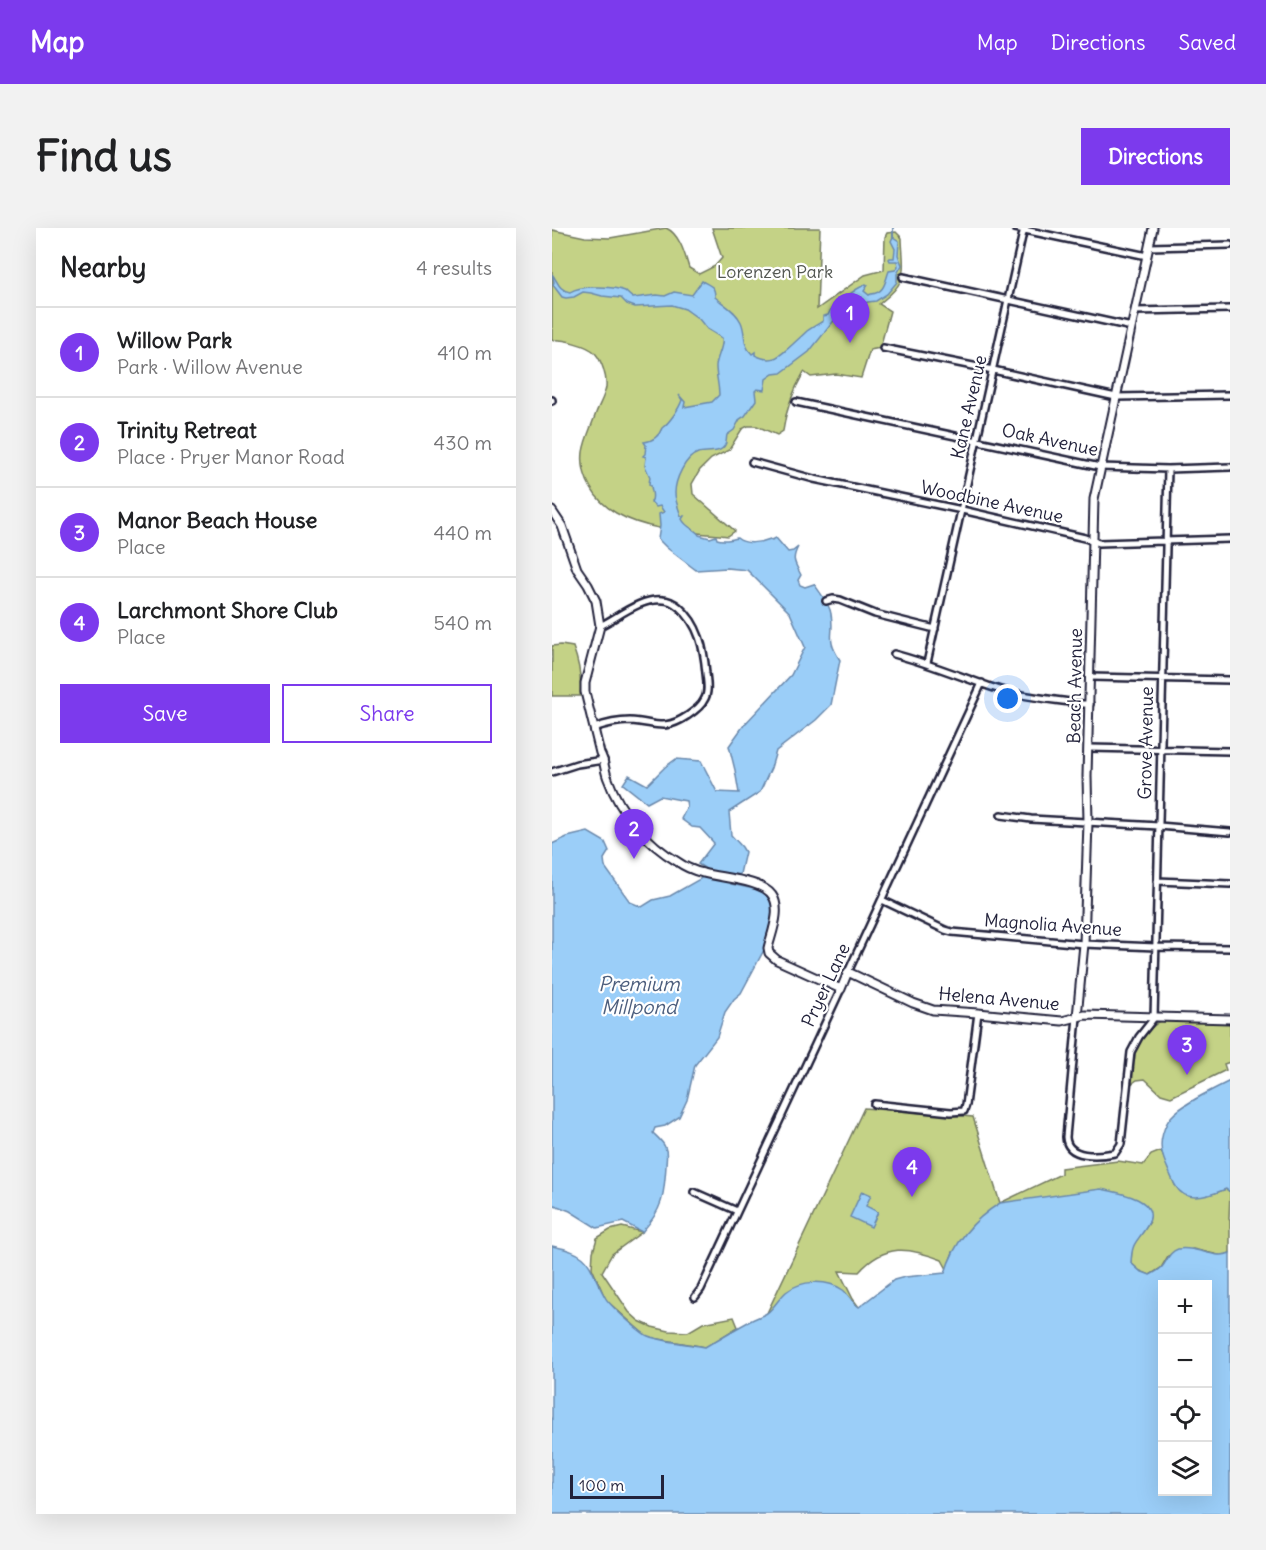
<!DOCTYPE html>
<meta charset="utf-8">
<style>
:root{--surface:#fff;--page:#f2f2f2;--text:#202124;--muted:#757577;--line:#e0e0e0;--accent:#7c3aed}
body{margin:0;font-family:Delius,sans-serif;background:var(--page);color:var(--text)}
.controls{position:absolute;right:18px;bottom:18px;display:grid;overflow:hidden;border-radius:0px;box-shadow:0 6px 24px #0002}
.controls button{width:54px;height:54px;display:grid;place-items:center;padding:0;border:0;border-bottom:2px solid var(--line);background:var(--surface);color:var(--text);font:30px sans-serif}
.scale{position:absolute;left:18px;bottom:15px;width:94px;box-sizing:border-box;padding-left:6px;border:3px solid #22223b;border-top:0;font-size:16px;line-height:21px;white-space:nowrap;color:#22223b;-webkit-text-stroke:4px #fff;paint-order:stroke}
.you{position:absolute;left:456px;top:471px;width:21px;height:21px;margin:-15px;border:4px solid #fff;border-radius:50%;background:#1a73e8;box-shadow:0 0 0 9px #1a73e833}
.badge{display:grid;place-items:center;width:39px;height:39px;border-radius:50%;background:var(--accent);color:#fff;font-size:20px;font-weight:700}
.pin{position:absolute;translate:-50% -50px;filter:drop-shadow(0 2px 3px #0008)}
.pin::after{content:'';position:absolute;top:32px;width:21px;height:18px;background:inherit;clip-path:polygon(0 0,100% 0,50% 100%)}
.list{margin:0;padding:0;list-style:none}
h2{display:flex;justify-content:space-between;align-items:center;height:78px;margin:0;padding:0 24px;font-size:26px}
h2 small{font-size:20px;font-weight:400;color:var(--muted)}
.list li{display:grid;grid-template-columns:39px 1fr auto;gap:18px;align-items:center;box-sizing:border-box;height:90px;padding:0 24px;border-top:2px solid var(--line)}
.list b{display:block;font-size:22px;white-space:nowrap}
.list p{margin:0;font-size:20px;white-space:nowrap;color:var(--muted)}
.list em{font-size:20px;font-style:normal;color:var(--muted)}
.actions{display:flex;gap:12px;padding:18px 24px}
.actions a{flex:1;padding:14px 0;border:2px solid var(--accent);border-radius:0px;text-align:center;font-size:21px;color:var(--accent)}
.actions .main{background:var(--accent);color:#fff}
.icon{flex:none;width:33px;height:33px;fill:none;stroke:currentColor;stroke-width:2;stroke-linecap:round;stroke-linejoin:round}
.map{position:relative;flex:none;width:678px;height:1286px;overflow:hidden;border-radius:0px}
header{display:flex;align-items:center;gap:36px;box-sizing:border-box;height:84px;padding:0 30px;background:var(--accent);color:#fff}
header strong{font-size:28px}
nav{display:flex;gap:33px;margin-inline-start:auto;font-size:21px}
.intro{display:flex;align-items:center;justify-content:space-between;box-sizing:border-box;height:144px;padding:0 36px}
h1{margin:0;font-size:42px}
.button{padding:15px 27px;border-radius:0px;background:var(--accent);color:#fff;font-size:21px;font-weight:700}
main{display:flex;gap:36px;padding:0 36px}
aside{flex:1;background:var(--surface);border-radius:0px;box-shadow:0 6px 24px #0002}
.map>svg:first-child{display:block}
.green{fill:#c4d286;stroke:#737a60;stroke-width:1.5}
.water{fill:#9bcef8;stroke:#6b89ac;stroke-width:1.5;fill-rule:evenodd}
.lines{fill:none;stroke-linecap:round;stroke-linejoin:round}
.stream{stroke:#6b89ac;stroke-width:2}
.minor-casing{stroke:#22223b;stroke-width:10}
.tertiary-casing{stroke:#22223b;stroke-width:11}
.minor{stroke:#fff;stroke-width:5}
.tertiary{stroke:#fff;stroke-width:7}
.labels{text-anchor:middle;stroke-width:4.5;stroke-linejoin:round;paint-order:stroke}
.park-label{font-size:18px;fill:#535752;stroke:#fff}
.street-label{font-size:18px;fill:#22223b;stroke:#fff}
.water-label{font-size:20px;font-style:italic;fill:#4c5e7d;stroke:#fff}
</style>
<header>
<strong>Map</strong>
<nav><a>Map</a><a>Directions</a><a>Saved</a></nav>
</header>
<div class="intro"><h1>Find us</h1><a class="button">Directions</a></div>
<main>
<aside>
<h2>Nearby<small>4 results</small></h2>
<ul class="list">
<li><span class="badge">1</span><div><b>Willow Park</b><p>Park · Willow Avenue</p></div><em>410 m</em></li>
<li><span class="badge">2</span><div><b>Trinity Retreat</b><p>Place · Pryer Manor Road</p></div><em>430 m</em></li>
<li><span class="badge">3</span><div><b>Manor Beach House</b><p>Place</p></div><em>440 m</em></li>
<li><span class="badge">4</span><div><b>Larchmont Shore Club</b><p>Place</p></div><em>540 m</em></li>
</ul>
<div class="actions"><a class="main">Save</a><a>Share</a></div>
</aside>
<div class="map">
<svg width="678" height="1286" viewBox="0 0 678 1286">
<rect width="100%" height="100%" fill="#fff"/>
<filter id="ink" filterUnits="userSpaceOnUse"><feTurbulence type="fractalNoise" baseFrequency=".0167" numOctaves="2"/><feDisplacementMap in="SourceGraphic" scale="12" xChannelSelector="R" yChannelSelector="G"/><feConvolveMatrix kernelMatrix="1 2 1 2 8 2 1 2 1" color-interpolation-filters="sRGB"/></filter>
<g filter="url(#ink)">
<path class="green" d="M114,0C128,6 133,27 137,40L147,46L163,38L170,30L160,0H268L265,81L313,47L332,42L333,9L335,5L344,4L350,10C350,24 354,41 348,54C344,63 334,70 327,76L338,83L328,120L318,122L309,150L284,146L259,149L252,144C241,163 234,180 231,203L225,207L205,198H196L190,201L177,222L159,231L148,242L140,256L141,266L183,303L176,308C139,304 97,304 64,285C43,273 28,249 31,224C33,211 40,197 44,185C47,177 53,167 54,159C55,149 50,133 43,125C36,117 10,111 0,112V2L33,9L58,10Z
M9,417L21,419C27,435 30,451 28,468H0V418Z
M611,792L678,794V834L672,836L674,842L619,869L609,866L593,851L585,852L578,857C579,847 579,837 581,828C584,816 600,796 611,792Z
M312,880L421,889L448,975L509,946V940L566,933L591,937L599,927L609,923L623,957L663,965L674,961L678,964L677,991L678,993V1025L671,1028L641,1021L616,1028L609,1040L598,1047L588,1043L579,1035L580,1019L597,995L401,1024L395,1041L390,1032C357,1019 333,1015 307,1044L287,1043L301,1071L307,1079L215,1085Z
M70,999L90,1004L60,1026L50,1044L77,1084L87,1093L100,1099L117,1103L136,1104L151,1095L182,1089L186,1099L154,1119L95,1109L54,1072L40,1040L41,1024L45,1010L58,1002Z"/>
<path class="water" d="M341,9L347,13L346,27L350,37L345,46V54L335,66L324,73L316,74L305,78L284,90L257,124L229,145L221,146L214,151L212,162L205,161L203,163L204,172L193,188L188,191L182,202L175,207C174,210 175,214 173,217C169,226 154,223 146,225C133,229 123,252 123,265C123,273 127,281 129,288H132L130,291C134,300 144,301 147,307L158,310L164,308L165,311C170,313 180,312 185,310C193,317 208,315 218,311L220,312L224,310L236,324L241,323L246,319C239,332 243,335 249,347L246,352L248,357L253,359L262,356C268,365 278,376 279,386C283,408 273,409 288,432L279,477L264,492L224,523L219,540L208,564L177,584L179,607L190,619L193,624L188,646L183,647L179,656L211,663L222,678L213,720L189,765L182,771L173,784L165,809L143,837L135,872L127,889L113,898L103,900L101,905C105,909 111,914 113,919C116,925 114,932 114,938C112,968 111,981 90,1004L71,994L45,1000L18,983L0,976V616L15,609L36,604L53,614L57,623L52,631L53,639L78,674L90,679L101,672L118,668L148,651L151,648L154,641L146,636L162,615L148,600L140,599L129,591L135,579L134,573L108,568L95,575L71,556L77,547L95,557L113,539L124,531L149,533L165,564L187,565L183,542L177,518L192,497L239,447L253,419L238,385L195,342L175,340L144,342L115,320L106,311L108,298L107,286L112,284L108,278L104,279L99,274C103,269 99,263 99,257L97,256L98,249L93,238L94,229L91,228L93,226L94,217L92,214C101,213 107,208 110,200C117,195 127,181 130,172L127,167L133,174L132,179L160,174L167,167C167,158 164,148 164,138C165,128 172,118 170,110L155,101L147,91L133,81L120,77L83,79L75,76L69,70L50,68L39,65L31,64L22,69L14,70L10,69L1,57L2,54L0,46C6,53 6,62 18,64C28,57 61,58 73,63C74,64 79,69 81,70L105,67L113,68L122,64L140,67L150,53C159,58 163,58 163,69C172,77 184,83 189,94C194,105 190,117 200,126L203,124V127C222,137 228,127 241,116C245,112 250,108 255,103C259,100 266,96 271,93V88L276,87L279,81H284C291,69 302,62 314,56L316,57L312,63L317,67L319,66C333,65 333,53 337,43L343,42L346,38L345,33H338L337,31L338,30H342L343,21L339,13Z
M678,853V964L674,961C662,966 641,974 630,965C623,961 621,952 618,946C615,939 611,931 610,924C607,914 612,897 619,889C630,876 662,861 678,853Z
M549,961C565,964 611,971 595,998C584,1016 580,1013 579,1035L588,1043L598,1047C602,1045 607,1042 610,1039C615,1033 617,1024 626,1021C643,1017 662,1032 678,1025V1286H0V1018C42,1026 35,1037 53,1069C57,1077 86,1102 94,1107C102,1112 142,1117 153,1119C168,1110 183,1101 198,1093C203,1090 210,1088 215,1085C222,1080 227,1070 234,1064C249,1052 275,1051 291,1062C297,1067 300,1074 307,1079L342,1052L353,1049L393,1045C402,1015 422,991 448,975ZM610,1056H656V1264H610Z
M310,963L319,967L314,978L326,984L319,999L298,989Z"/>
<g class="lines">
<path class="stream" d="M341,9V0"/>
<g class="minor-casing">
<path id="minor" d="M463,0L595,28
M597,19L678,17
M351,49L580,99
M583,83L678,81
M331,120L441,142L564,169L678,167
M0,173V172
M244,174L548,239L616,241L678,239
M200,234L262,251L410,282L533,310L547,315L678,311
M274,373L281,371L288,372L323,386L383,401
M342,426C376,435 407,448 439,459C468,469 500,471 530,476H538
M375,435L472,0
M538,449L678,452
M42,500C53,496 66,493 78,493C103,494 111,504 135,488C141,484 149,479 152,472C157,465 155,454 154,445C152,421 147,396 127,379C122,375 117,372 111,372C88,370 68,388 48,398
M537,520L678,523
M0,544L25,536L52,532
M449,587L479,591L607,598L678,604
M605,653L678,656
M330,672L393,702L400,704L532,716L604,719L678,720
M296,744L430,455
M525,789L514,909C515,931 547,928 563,925L569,916L579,824L587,809L602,790L616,241
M322,876L399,884L412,883L414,877L426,785
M142,964L185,983
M143,1069L149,1061L289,761"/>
</g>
<g class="tertiary-casing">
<path id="tertiary" d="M0,283L10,298L25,341L36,357L44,373L48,398L33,455V464L48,525C53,533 52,542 56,551C68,585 95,616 126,634C133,639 143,643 151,645C169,650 210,652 220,667C230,681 220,704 216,720L217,725L225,732L289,761L296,744L361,775L381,782L426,785L510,793L533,787L678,791
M525,789L532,716L536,594L535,548L542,271L601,0"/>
</g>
<use href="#minor" class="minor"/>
<use href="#tertiary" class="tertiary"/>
</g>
</g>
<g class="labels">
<g class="park-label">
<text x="223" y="50">Lorenzen Park</text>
</g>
<g class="street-label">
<text transform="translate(417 179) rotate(-77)" y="6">Kane Avenue</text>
<text transform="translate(498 212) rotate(12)" y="6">Oak Avenue</text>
<text transform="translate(440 274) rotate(12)" y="6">Woodbine Avenue</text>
<text transform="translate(523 458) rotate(-89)" y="6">Beach Avenue</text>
<text transform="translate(594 515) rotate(-89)" y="6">Grove Avenue</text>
<text transform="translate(501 697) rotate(4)" y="6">Magnolia Avenue</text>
<text transform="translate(274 757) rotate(-65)" y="6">Pryer Lane</text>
<text transform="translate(447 771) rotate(5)" y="6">Helena Avenue</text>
</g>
<g class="water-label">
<text x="87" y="763">Premium<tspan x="87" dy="23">Millpond</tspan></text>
</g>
</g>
</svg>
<div class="controls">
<button>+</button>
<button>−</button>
<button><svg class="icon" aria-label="locate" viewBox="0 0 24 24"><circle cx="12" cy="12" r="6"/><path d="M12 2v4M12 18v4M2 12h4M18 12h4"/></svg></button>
<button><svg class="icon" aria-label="layers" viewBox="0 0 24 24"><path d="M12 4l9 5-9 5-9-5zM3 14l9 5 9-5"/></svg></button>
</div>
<div class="scale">100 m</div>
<div class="you"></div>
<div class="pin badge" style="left:298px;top:115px">1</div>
<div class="pin badge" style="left:82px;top:631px">2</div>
<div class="pin badge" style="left:635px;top:847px">3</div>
<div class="pin badge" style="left:360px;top:969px">4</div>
</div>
</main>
